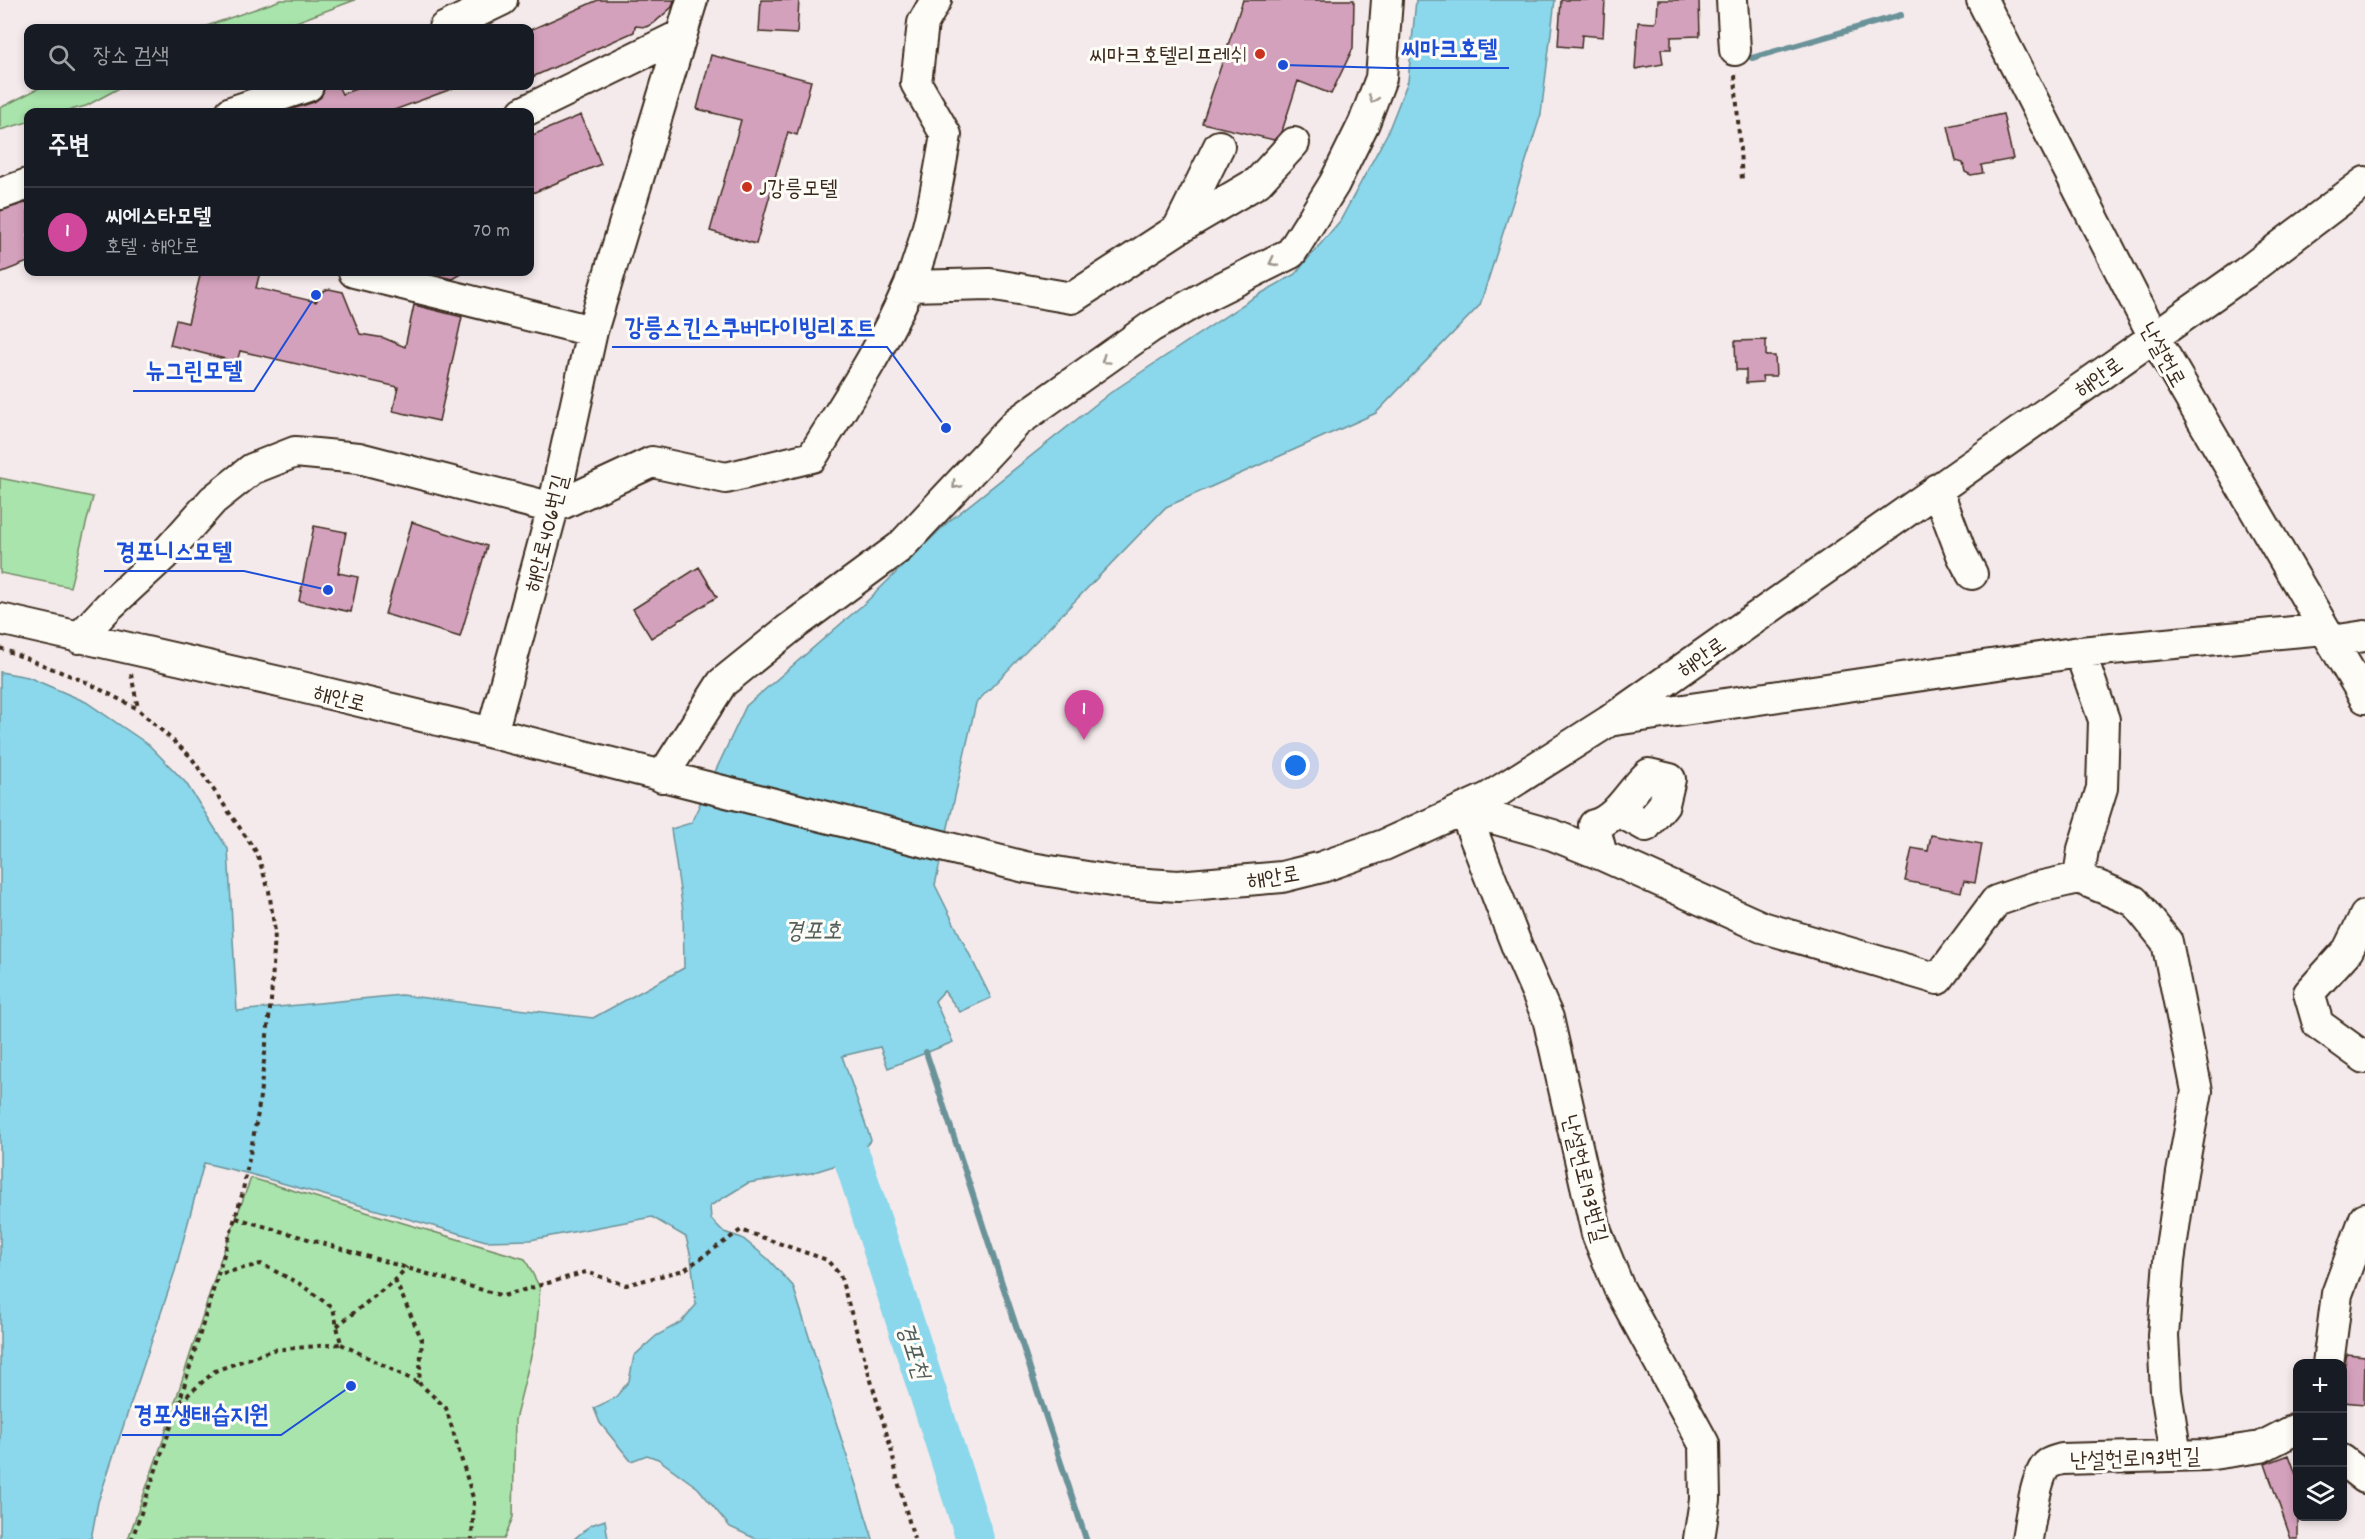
<!DOCTYPE html>
<html lang="ko">
<meta charset="utf-8">
<style>
:root{--surface:#171b24;--page:#20242c;--text:#f1f3f6;--muted:#9ea1a6;--line:#363941;--accent:#ea580c}
body{margin:0;font-family:Dekko,"Poor Story",sans-serif;background:var(--page);color:var(--text)}
.controls{position:absolute;right:18px;bottom:18px;display:grid;overflow:hidden;border-radius:12px;box-shadow:0 3px 9px #0003}
.controls button{width:54px;height:54px;display:grid;place-items:center;padding:0;border:0;border-bottom:2px solid var(--line);background:var(--surface);color:var(--text);font:30px sans-serif}
.you{position:absolute;left:1296px;top:766px;width:21px;height:21px;margin:-15px;border:4px solid #fff;border-radius:50%;background:#1a73e8;box-shadow:0 0 0 9px #1a73e833}
.badge{display:grid;place-items:center;width:39px;height:39px;border-radius:50%;background:var(--accent);color:#fff;font-size:20px;font-weight:700}
.pin{position:absolute;translate:-50% -50px;filter:drop-shadow(0 2px 3px #0008)}
.pin::after{content:'';position:absolute;top:32px;width:21px;height:18px;background:inherit;clip-path:polygon(0 0,100% 0,50% 100%)}
.list{margin:0;padding:0;list-style:none}
h2{display:flex;justify-content:space-between;align-items:center;height:78px;margin:0;padding:0 24px;font-size:26px}
h2 small{font-size:20px;font-weight:400;color:var(--muted)}
.list li{display:grid;grid-template-columns:39px 1fr auto;gap:18px;align-items:center;box-sizing:border-box;height:90px;padding:0 24px;border-top:2px solid var(--line)}
.list b{display:block;font-size:22px;white-space:nowrap}
.list p{margin:0;font-size:20px;white-space:nowrap;color:var(--muted)}
.list em{font-size:20px;font-style:normal;color:var(--muted)}
.icon{flex:none;width:33px;height:33px;fill:none;stroke:currentColor;stroke-width:2;stroke-linecap:round;stroke-linejoin:round}
.map{position:relative;flex:none;width:2365px;height:1539px;overflow:hidden}
.search{position:absolute;background:var(--surface);box-shadow:0 3px 9px #0003;left:24px;top:24px;width:510px;height:66px;display:flex;align-items:center;gap:15px;box-sizing:border-box;padding:0 21px;border-radius:12px;color:var(--muted);font-size:22px}
.panel{position:absolute;background:var(--surface);box-shadow:0 3px 9px #0003;left:24px;top:108px;width:510px;height:168px;border-radius:12px}
.map>svg:first-child{display:block}
.green{fill:#a8e4ab;stroke:#728764;stroke-width:1.5}
.water{fill:#8bd7eb;stroke:#6b9299;stroke-width:1.5}
.lines{fill:none;stroke-linecap:round;stroke-linejoin:round}
.stream{stroke:#6b9299;stroke-width:6}
.river{stroke:#8bd7eb;stroke-width:38}
.building{fill:#d4a1bc;stroke:#3b2a1e;stroke-width:1.5}
.minor-casing{stroke:#3b2a1e;stroke-width:34}
.path{stroke:#3b2a1e;stroke-width:4;stroke-dasharray:4.5 4.5;stroke-linecap:butt}
.minor{stroke:#fdfcf7;stroke-width:30}
.oneway{stroke:#9c938a}
.poi-dot{fill:#c8321e;stroke:#fdfcf7;stroke-width:2}
.labels{text-anchor:middle;stroke-width:6;stroke-linejoin:round;paint-order:stroke}
.poi-label{font-size:22px;fill:#3b2a1e;stroke:#fdfcf7;text-anchor:end}
.street-label{font-size:22px;fill:#3b2a1e;stroke:#fdfcf7}
.water-label{font-size:24px;font-style:italic;fill:#535e5c;stroke:#fdfcf7}
.leader{fill:none;stroke:#1d4ed8;stroke-width:2}
.callout-dot{fill:#1d4ed8;stroke:#fdfcf7;stroke-width:2}
.callout-label{font-size:24px;text-anchor:middle;font-weight:bold;fill:#1d4ed8;stroke:#fdfcf7;stroke-width:6;stroke-linejoin:round;paint-order:stroke}
</style>
<div class="map">
<svg width="2365" height="1539" viewBox="0 0 2365 1539">
<rect width="100%" height="100%" fill="#f5eaeb"/>
<filter id="ink" filterUnits="userSpaceOnUse"><feTurbulence type="fractalNoise" baseFrequency=".0167" numOctaves="2"/><feDisplacementMap in="SourceGraphic" scale="12" xChannelSelector="R" yChannelSelector="G"/><feConvolveMatrix kernelMatrix="1 2 1 2 8 2 1 2 1" color-interpolation-filters="sRGB"/></filter>
<g filter="url(#ink)">
<path class="green" d="M281,0H355L280,28H201Z
M43,86H123L86,106L63,112H28V122L0,130V108Z
M0,478L93,497L70,587L0,573Z
M251,1178L525,1259L540,1288L536,1336L515,1420L513,1517L504,1539H128L163,1440L220,1261Z"/>
<path class="water" d="M1416,0H1555L1541,114L1480,305L1376,413L1166,507L976,703L935,885L991,998L960,1012L944,991L935,1001L953,1042L888,1068L880,1047L842,1056L871,1140L853,1160L811,1173L748,1183L710,1206L711,1219L724,1232L742,1238L767,1258L793,1286L873,1539H756L730,1527L698,1488L658,1459L647,1455L631,1461L600,1423L594,1408L615,1398L629,1381L634,1356L656,1336L681,1322L696,1305L691,1257L686,1237L652,1217L530,1240L486,1241L250,1174L204,1163L175,1271L98,1502L91,1539H0V672L28,677L86,702L149,745L186,783L228,849L237,1011L401,995L593,1018L684,968L683,911L671,829L691,823L746,706L866,602L948,522L1110,393L1253,298L1295,274L1340,221L1387,134L1408,81Z
M605,1520L608,1539H574L591,1525Z"/>
<g class="lines">
<path class="stream" d="M1752,58L1901,15
M926,1052L1086,1539"/>
<path class="river" d="M853,1160L975,1539"/>
</g>
<path class="building" d="M598,0H674L672,7L654,23L646,27L635,26L634,32L530,78V30Z
M761,0H799L797,34L759,32Z
M1243,0H1354L1353,48L1331,94L1298,81L1282,131L1274,140L1202,123Z
M1561,0H1605L1603,37L1582,35L1581,48L1558,46Z
M1658,0H1699L1700,36L1671,37V49H1661L1663,64L1635,69L1638,22L1655,23L1657,20Z
M711,55L811,81L797,135L788,132L756,244L710,231L741,120L697,109Z
M325,86H338L342,94L364,86H457V87L389,112H283L314,102L321,97Z
M2003,114L2013,159L1981,165L1983,173L1971,175L1965,172L1963,163L1956,161L1948,126Z
M581,115L601,164L530,194V136Z
M28,202V262L0,273V211Z
M201,272H260L256,288L316,302L323,291L329,289L343,292L360,334L384,338L405,347L414,305L462,317L439,421L393,411L398,387L240,351L237,362L170,345L176,320L188,323Z
M424,272H465L453,279Z
M1766,340V356H1775L1776,376H1762L1763,382L1746,383V370H1736L1735,341Z
M412,522L487,546L460,637L385,614Z
M314,526L346,532L338,573L358,577L351,612L299,601Z
M699,567L717,597L651,638L633,609Z
M1931,835L1982,844L1975,883L1964,881L1961,892L1905,881L1912,848L1928,851Z
M2347,1354L2365,1356L2364,1404L2343,1402V1373Z
M2289,1455L2298,1480V1539H2291L2265,1464Z"/>
<g class="lines">
<g class="minor-casing">
<path id="minor" d="M1732,0L1735,50
M1982,0L2154,337L2365,698
M444,28L502,0
M231,112L308,86
M523,112L681,35
M0,194L28,184
M1178,229L1219,146
M354,272L592,331
M909,286L990,284L1072,298L1178,229L1258,182L1294,143
M1937,489L1962,555L1972,574
M0,619L297,686L492,733L1025,867L1118,882L1178,886L1282,877L1322,867L1384,845L1488,798L1609,721L2245,273L2365,182
M79,638L108,607L164,555L213,500L252,469L295,452L359,458L553,508L652,462L726,478L812,457C846,402 884,345 909,286C929,237 937,186 946,135L916,83L923,23L936,0
M2332,641L2365,636
M2080,652L2104,720L2102,788L2083,849L2079,878L2134,901L2167,942L2197,1091L2182,1173L2169,1261L2163,1336L2166,1391L2176,1456
M1615,720L2080,652L2324,629
M492,733L553,508L592,331L692,0
M662,777L722,683L790,628L900,547L1017,422L1151,327L1211,293L1291,253L1334,184L1364,123L1381,78L1387,0
M1464,810L1518,949L1548,1018L1597,1234L1619,1288L1704,1444L1705,1500L1699,1539
M1464,810L1553,835L1602,855L1762,927L1938,979L1996,901L2034,888L2079,878
M1602,855L1594,825C1618,819 1630,790 1649,774L1670,779L1664,804L1646,826L1617,810
M2365,916L2348,950L2309,993L2318,1024L2365,1058
M2328,1364L2337,1294L2365,1218
M2342,1460L2365,1478
M2027,1539C2030,1523 2036,1472 2048,1464C2051,1462 2058,1460 2062,1459L2206,1455L2261,1447L2298,1428"/>
</g>
<path class="path" d="M1735,75L1742,180
M0,648L86,682L138,709L191,757L257,853L269,891L275,932L271,1001L258,1113L242,1195L179,1403L132,1539
M131,674L138,708
M236,1218L503,1296L586,1272L626,1285L684,1270L741,1230L827,1260L840,1275L892,1452L897,1478L914,1539
M395,1280L422,1340L419,1383L446,1408L474,1501L472,1539
M337,1326L395,1280L407,1267
M341,1344L419,1383
M180,1402L215,1371L272,1350L341,1344L333,1308L300,1284L261,1264L219,1274"/>
<use href="#minor" class="minor"/>
</g>
<defs><path id="oneway-chevron" d="M-2-3.5L2.5 0L-2 3.5" fill="none" stroke-width="1.6" stroke-linecap="round" stroke-linejoin="round" transform="scale(1.5)"/></defs>
<g class="oneway">
<use href="#oneway-chevron" transform="translate(1373 99) rotate(110)"/>
<use href="#oneway-chevron" transform="translate(1273 262) rotate(153)"/>
<use href="#oneway-chevron" transform="translate(1105 360) rotate(145)"/>
<use href="#oneway-chevron" transform="translate(956 485) rotate(133)"/>
</g>
</g>
<g class="poi-dot">
<circle cx="1260" cy="54" r="6"/>
<circle cx="747" cy="187" r="6"/>
</g>
<g class="labels">
<g class="poi-label">
<text x="1248" y="62">씨마크호텔리프레쉬</text>
<text x="759" y="195" text-anchor="start">J강릉모텔</text>
</g>
<g class="street-label">
<text transform="translate(2164 354) rotate(61)" y="8">난설헌로</text>
<text transform="translate(2098 376) rotate(-35)" y="8">해안로</text>
<text transform="translate(545 533) rotate(-76)" y="8">해안로406번길</text>
<text transform="translate(1701 656) rotate(-35)" y="8">해안로</text>
<text transform="translate(340 697) rotate(14)" y="8">해안로</text>
<text transform="translate(1273 876) rotate(-9)" y="8">해안로</text>
<text transform="translate(1586 1178) rotate(76)" y="8">난설헌로193번길</text>
<text transform="translate(2135 1457) rotate(-2)" y="8">난설헌로193번길</text>
</g>
<g class="water-label">
<text x="813" y="938">경포호</text>
<text transform="translate(914 1350) rotate(72)" y="8">경포천</text>
</g>
</g>
<path class="leader" d="M1283 65L1389 68H1509M946 428L887 347H612M316 295L254 391H133M328 590L244 571H104M351 1386L281 1435H122"/>
<g class="callout-dot">
<circle cx="1283" cy="65" r="6"/>
<circle cx="946" cy="428" r="6"/>
<circle cx="316" cy="295" r="6"/>
<circle cx="328" cy="590" r="6"/>
<circle cx="351" cy="1386" r="6"/>
</g>
<g class="callout-label">
<text x="1449" y="56">씨마크호텔</text>
<text x="750" y="335">강릉스킨스쿠버다이빙리조트</text>
<text x="194" y="378">뉴그린모텔</text>
<text x="174" y="559">경포니스모텔</text>
<text x="201" y="1422">경포생태습지원</text>
</g>
</svg>
<div class="controls">
<button>+</button>
<button>−</button>
<button><svg class="icon" aria-label="layers" viewBox="0 0 24 24"><path d="M12 4l9 5-9 5-9-5zM3 14l9 5 9-5"/></svg></button>
</div>
<div class="you"></div>
<div class="pin badge" style="left:1084px;top:740px;background:#d1479c">1</div>
<div class="search"><svg class="icon" aria-label="search" viewBox="0 0 24 24"><circle cx="10" cy="10" r="6"/><path d="M15 15l6 6"/></svg>장소 검색</div>
<section class="panel">
<h2>주변<small></small></h2>
<ul class="list">
<li><span class="badge" style="background:#d1479c">1</span><div><b>씨에스타모텔</b><p>호텔 · 해안로</p></div><em>70 m</em></li>
</ul>
</section>
</div>
